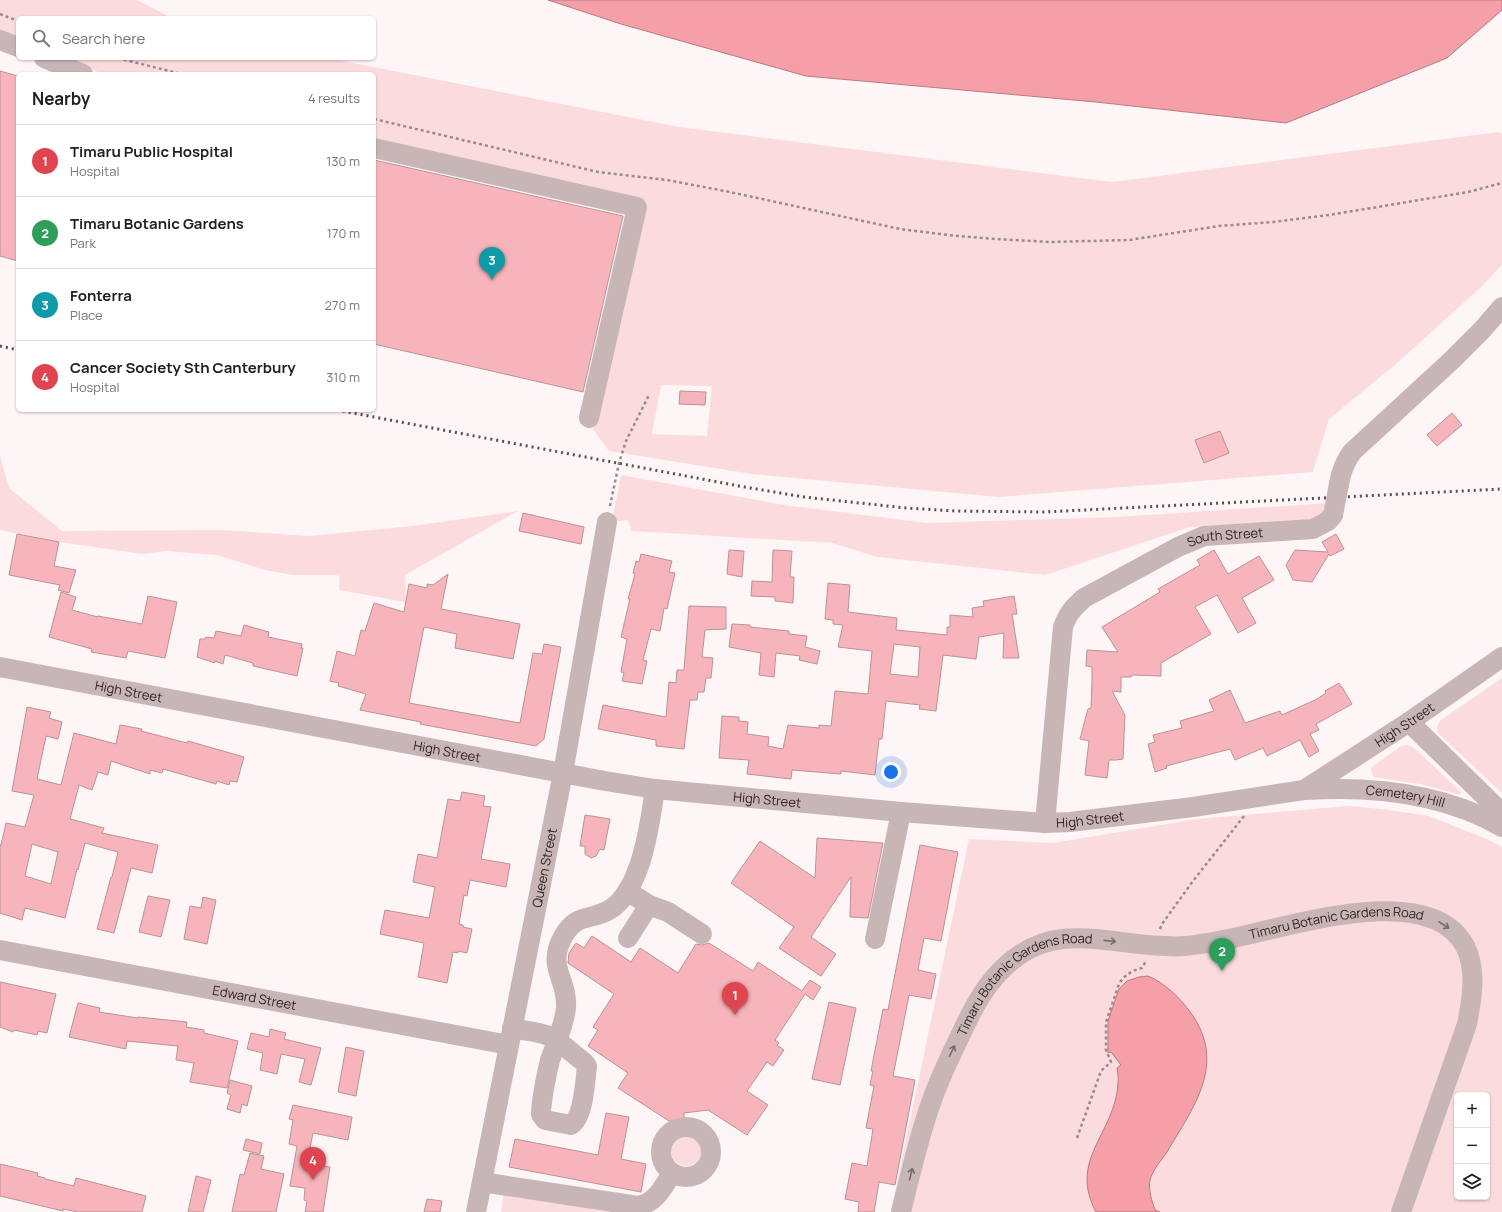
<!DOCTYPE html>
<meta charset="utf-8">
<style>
:root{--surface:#fff;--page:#f6f6f6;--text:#202124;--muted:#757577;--line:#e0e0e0;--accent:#0b8043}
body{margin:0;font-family:Manrope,sans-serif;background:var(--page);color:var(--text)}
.controls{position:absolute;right:12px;bottom:12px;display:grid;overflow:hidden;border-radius:6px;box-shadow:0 1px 3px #0004}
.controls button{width:36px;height:36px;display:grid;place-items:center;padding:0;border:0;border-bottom:1px solid var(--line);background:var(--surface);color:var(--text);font:20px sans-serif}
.you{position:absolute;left:891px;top:772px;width:14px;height:14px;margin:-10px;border:3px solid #fff;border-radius:50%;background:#1a73e8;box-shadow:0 0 0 6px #1a73e833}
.badge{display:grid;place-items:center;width:26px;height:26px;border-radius:50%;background:var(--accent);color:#fff;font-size:13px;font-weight:700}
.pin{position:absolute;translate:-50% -33px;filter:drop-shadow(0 1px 2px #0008)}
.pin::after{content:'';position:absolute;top:21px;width:14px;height:12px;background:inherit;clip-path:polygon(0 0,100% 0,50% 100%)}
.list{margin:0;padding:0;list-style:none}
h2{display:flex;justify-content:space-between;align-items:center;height:52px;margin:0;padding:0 16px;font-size:17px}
h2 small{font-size:13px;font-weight:400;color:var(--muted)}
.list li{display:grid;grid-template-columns:26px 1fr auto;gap:12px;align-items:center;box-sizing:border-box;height:72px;padding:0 16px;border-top:1px solid var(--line)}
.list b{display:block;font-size:15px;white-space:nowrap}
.list p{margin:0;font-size:13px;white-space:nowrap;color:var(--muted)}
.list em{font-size:13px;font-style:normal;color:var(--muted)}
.icon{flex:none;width:22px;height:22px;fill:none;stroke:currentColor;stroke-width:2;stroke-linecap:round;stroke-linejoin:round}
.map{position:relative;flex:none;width:1502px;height:1212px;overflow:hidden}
.search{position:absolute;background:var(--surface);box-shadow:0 1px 3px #0004;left:16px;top:16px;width:360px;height:44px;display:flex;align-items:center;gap:10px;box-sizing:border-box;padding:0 14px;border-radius:6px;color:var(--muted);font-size:15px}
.panel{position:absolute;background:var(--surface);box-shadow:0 1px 3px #0004;left:16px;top:72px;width:360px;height:340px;border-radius:6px}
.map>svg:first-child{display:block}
.green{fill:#fcdbde;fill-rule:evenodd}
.water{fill:#f5a0a9;stroke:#b9797f}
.building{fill:#f7b5bb;stroke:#b99396;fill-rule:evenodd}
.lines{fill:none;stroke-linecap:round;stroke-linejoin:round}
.path{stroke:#978b8c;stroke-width:2.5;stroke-dasharray:3 3;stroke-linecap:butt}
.minor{stroke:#c8b6b7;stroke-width:20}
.rail{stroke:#5b4e4f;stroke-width:3;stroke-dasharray:2 4;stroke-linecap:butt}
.minor-bridge{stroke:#c8b6b7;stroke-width:20}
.oneway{stroke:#7a6a6a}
.labels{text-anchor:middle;stroke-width:4;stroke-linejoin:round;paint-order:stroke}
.street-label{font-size:13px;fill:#2c1d1e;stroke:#fff}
</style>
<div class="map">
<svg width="1502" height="1212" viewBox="0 0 1502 1212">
<rect width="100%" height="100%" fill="#fef5f6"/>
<path class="green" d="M0,0H137L172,18H18V39L0,32Z
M64,58H327L679,127L1112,182L1499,132L1502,134V265L1480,288L1396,364L1329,419L1313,472L998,497L752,474L609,451L593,429L647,202L374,138V74H103ZM661,385L712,386L707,436L652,434Z
M0,456L9,488L62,531L221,530L310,536L412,526L518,511L405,575L406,602L339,590L340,575H293L265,570L217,555L166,551L143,554L59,542L0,530Z
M621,475L784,505L927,523L1116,517L1329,503L1327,513L1312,520L1190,527L1045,575L877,557L833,543L632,531L628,520L612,522Z
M1502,678V793L1438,733L1437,726L1441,720Z
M1408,745L1413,747L1461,792V794H1457L1420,784L1373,777L1371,769L1373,766L1401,746Z
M1348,806L1382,809L1429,816L1489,840L1502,847V1212H891L969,839L1053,843L1197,819ZM1457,1095H1487V1197H1457Z
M671 1151a15 15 0 1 1 30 0a15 15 0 1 1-30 0Z
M504,1194L587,1204L590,1209L607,1212H501Z"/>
<path class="water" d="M548,0H1502V10L1447,58L1286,123L1096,102L806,76L621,24Z
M1148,976C1165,983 1180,998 1191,1013C1227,1064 1194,1106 1167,1152C1161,1161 1153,1169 1150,1180C1148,1190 1152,1201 1155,1210L1160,1212H1096C1070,1163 1108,1139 1117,1093C1118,1085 1119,1076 1117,1068L1121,1065L1111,1052L1108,1053V1021L1119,989L1127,981L1139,977Z"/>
<path class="building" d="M0,71L18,76V261L0,256Z
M374,160L623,216L583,392L374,344Z
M680,391L706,392L705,405L679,404Z
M1452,413L1462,425L1437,446L1427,435Z
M1220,431L1229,453L1204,463L1195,440Z
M523,513L584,527L581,544L519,531Z
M17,534L59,542L54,566L76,570L69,593L58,590L60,585L9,575Z
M1336,534L1344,549L1330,556L1329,554L1312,582L1293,580L1286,565L1295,550L1328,552L1322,542Z
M729,550L744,551L742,577L727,574Z
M773,550L792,551L790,577H794L793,603L775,601V597L751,596L752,581L772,582Z
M1214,550L1228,574L1259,556L1274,580L1242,598L1256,623L1238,633L1217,595L1195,607L1211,634L1161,663V676L1132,675L1131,677H1121V692L1112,691L1125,715L1123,759L1116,760H1109L1107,778L1085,775L1089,741L1080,739L1088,709L1091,708L1092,682V667L1086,666L1087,650L1118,652L1102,627L1160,592L1158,589L1200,565L1197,560Z
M641,554L672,561L669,572L675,573L667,609L664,608L660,631L651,629L643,660L647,661L642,684L622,681L624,673L621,672L627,639L621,637L630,599H628L635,574L633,573L636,561L639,562Z
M448,574L441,609L520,624L513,659L455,648L457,634L424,627L409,703L520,723L533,653L542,654L544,644L561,647L544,739L536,746L420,724L421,722L360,710L366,694L338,686L339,683L330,681L337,651L355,656L361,630L365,631L374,603L404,612L409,584L427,588V584L433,585Z
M828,583L850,585L848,612L897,618L896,630L947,635V627H950V615L973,617L972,608L984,606L983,601L1014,596L1017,614H1012L1019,658H1003L1004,633L979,637L976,659L943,655L936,711L919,709L920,705L886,701L882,739H879L875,775L841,771V774L792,770L791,779L747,774L749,760L719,758L722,716L739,717V721L748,722L747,734L769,737L768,746L783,749L788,725L819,728V725L831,726L835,691L868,694L872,651L838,647L843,625L833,624V620L825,619ZM894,644L920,647L918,677L890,674Z
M61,592L76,597L72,610L98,617V616L142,624L148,596L177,602L165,658L128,651L126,658L91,652L92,649L49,637Z
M689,606L726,607V629L705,630L702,657L713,658L711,678H706L704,692H698L697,700H690L684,749L656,746V740L598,729L603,705L666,717L669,682L676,683L677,670H684Z
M732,624L750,625V627L789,631V634L807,636L805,647L820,651L817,664L799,660L800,656L776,653L774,677L759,675L761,653L729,647Z
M244,625L269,632L268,637L302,644L301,648H303L297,676L253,666V663L225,655L223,664L215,661V663L197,657L200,639H205L206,637L214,638L216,631L241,636Z
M1339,683L1341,687H1342L1352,704L1316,724L1319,730L1310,734L1319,751L1309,757L1300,740L1267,756L1263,748L1235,760L1230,749L1166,766L1167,768L1155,772L1148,744L1155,742L1153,735L1182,728L1180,721L1214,711L1209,700L1230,690L1245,723L1280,711L1282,715L1317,699L1326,693L1325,691Z
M27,707L51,712L49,718L62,722L58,739L46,736L37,779L61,785L74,733L116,744L120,725L142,729L141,731L187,743L188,741L244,757L237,782L230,781L229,785L217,781L216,784L163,769L162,773L150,770V774L111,761L108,775L98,772L92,790L79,785L70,819L104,828L102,833L158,845L152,873L131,868L114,933L97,929L111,877H112L118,852L85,843L78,870L77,869L65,918L25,908L22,920L0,913V845H1L6,823L25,827L34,795L12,791ZM32,844L58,852L51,884L25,876Z
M462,792L485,796L483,806L491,807L481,859L510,864L506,887L470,880L467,896L464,895L459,924L463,925V927L472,929L467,953L458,951V953L453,952L447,983L418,977L424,943L380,934L385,910L429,918L435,887L413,882L418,854L437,858L448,799L460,801Z
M585,815L610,819L604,850L600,849L596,856L591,858L585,854V846H580Z
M817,838L883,843L868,918L850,917L851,877L811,937L836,954L821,976L779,948L794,927L731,883L760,841L815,878Z
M920,845L958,852L941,941L924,938L918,970L936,974L931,999L909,995L893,1076L915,1080L895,1185L879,1182L874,1212H858L859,1202L845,1199L852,1163L867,1166L873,1129L866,1128L874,1086L870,1085L873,1071H871L883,1009L888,1010Z
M148,896L170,900L161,937L139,932Z
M203,897L216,900L207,944L184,939L190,906L201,908Z
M592,936L631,962L640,948L678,973L696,944L702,945L709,943L753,971L758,962L802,991L810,980L821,987L813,1000L805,994L775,1040L779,1043L777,1045L784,1050L773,1066L767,1062L747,1091L768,1105L747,1135L708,1110L684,1113V1120L669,1121L618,1088L628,1073L588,1046L598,1030L593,1027L614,994L568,963L569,953L576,943L584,948Z
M0,982L56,994L47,1033L38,1031L37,1035L14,1030L13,1032L0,1027Z
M829,1002L856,1008L840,1085L812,1079Z
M78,1003L100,1008L99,1012L138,1018V1017L187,1022L186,1027L204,1030V1033L238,1041L227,1088L190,1082L194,1063L176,1060L178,1046L127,1041L126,1049L69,1037Z
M270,1029L286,1033L284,1039L321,1048L311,1085L299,1082L305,1059L281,1054L277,1074L260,1070L263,1053L247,1049L251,1033L269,1037Z
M346,1047L364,1051L356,1096L338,1092Z
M230,1080L252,1086L247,1106L242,1104L240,1113L227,1109L231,1095L227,1093Z
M293,1105L352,1117L348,1140L313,1133L307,1163L330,1167L323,1212H305L307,1201L304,1200L305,1188L290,1186L297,1146L289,1144L293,1120L289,1119Z
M606,1113L629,1117L621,1159L646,1164L641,1192L509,1167L515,1139L598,1155Z
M246,1139L262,1143L260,1154L243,1150Z
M250,1153L264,1156L261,1169L284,1174L276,1212H232L240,1174L244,1175Z
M0,1164L38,1173L37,1176L45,1178V1179L74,1186L76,1178L146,1196L142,1212H78L63,1209V1211L0,1196Z
M196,1176L211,1180L203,1212H188Z
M427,1199L442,1201L440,1212H424Z"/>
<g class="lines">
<path class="path" d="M0,14L18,21
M118,58L181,74
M374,119L598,172L667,180L730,192L900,229L948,235L996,239L1050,242L1129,240L1219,226L1273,222L1329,215L1468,192L1502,183
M610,506L619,463L626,441L649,395
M1160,929L1162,924L1193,881L1244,816
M1077,1138L1101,1071L1111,1062L1106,1050V1022L1119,984C1124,975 1133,970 1142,968L1146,961"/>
<g class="minor">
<path d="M0,40L18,47"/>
<path d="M44,58L83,74"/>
<path d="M374,148L637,207L589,418"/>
<path d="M1339,484C1341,472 1344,463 1352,452L1452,360L1482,330L1502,307"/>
<path id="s1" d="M0,667L605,781L655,789L901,812L1045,823L1070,822L1193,807L1304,790L1409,722L1502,657"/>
<path d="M1409,722L1502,813"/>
<path id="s2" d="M1306,790C1373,786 1443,793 1502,827"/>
<path id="s3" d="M1045,823L1063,627C1068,613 1073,608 1084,598L1178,547L1204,536L1313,529L1328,521L1333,515"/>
<path d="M627,891L649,905L668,912L702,934"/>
<path d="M628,938L649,905"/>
<path d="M875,939L901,812"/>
<path id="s4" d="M0,950L509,1045"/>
<path d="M512,1028C524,1031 537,1031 549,1036C561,1042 573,1054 584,1062L587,1066C585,1082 584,1116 571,1125L545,1120L541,1114C541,1101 547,1072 550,1060C556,1043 564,1026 566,1008C568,977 545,968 564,935C577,913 590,921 609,910C642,891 650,822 655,789"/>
<circle cx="686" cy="1152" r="25"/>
<path d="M482,1182L638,1206C656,1203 663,1187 672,1173"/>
<path id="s5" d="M476,1212L563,773L607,522"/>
<path id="s6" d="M901,1212C910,1176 918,1139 931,1103C939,1079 950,1057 961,1034C973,1008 987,981 1010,962C1059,921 1109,945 1166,946C1177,947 1189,946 1200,944C1262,938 1425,872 1465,946C1477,969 1472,999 1467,1024L1401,1212"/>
</g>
<path class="rail" d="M0,346L18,350
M337,410L739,486L804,497L906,508L956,511L1044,512L1502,489"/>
<path class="minor-bridge" d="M1333,515L1339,484"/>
</g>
<defs><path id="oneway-shaft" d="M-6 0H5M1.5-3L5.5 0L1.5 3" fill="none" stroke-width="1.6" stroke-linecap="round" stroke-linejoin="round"/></defs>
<g class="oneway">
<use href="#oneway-shaft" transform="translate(1444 925) rotate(33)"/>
<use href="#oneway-shaft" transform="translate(1110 941) rotate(6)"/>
<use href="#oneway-shaft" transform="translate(952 1051) rotate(-65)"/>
<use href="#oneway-shaft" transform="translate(911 1174) rotate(-76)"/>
</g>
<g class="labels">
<g class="street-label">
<text dy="5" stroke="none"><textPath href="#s3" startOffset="389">South Street</textPath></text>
<text dy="5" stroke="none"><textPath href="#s1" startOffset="131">High Street</textPath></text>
<text dy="5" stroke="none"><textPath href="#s1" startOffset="1439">High Street</textPath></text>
<text dy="5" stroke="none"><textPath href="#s1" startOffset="455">High Street</textPath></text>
<text dy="5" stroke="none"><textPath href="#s2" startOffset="100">Cemetery Hill</textPath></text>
<text dy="5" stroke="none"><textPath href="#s1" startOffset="779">High Street</textPath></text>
<text dy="5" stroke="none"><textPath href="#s1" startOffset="1103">High Street</textPath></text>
<text dy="5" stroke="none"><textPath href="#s5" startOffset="351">Queen Street</textPath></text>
<text dy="5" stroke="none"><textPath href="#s6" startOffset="611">Timaru Botanic Gardens Road</textPath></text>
<text dy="5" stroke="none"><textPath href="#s6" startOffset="276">Timaru Botanic Gardens Road</textPath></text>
<text dy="5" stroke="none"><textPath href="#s4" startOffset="259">Edward Street</textPath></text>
</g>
</g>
</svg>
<div class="controls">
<button>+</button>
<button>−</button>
<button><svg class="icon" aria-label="layers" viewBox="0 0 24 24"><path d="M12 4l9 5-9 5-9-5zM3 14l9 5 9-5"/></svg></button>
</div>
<div class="you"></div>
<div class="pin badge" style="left:735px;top:1015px;background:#e0444e">1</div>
<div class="pin badge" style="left:1222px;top:971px;background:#2e9e5b">2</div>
<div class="pin badge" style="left:492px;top:280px;background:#0f9aa8">3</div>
<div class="pin badge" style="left:313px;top:1180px;background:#e0444e">4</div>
<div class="search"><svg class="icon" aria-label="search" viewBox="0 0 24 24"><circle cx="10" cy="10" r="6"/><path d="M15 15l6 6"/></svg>Search here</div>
<section class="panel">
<h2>Nearby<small>4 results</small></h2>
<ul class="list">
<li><span class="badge" style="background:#e0444e">1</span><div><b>Timaru Public Hospital</b><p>Hospital</p></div><em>130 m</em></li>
<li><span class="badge" style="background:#2e9e5b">2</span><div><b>Timaru Botanic Gardens</b><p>Park</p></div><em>170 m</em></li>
<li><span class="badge" style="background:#0f9aa8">3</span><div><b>Fonterra</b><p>Place</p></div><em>270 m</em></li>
<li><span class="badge" style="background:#e0444e">4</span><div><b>Cancer Society Sth Canterbury</b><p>Hospital</p></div><em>310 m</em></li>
</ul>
</section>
</div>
